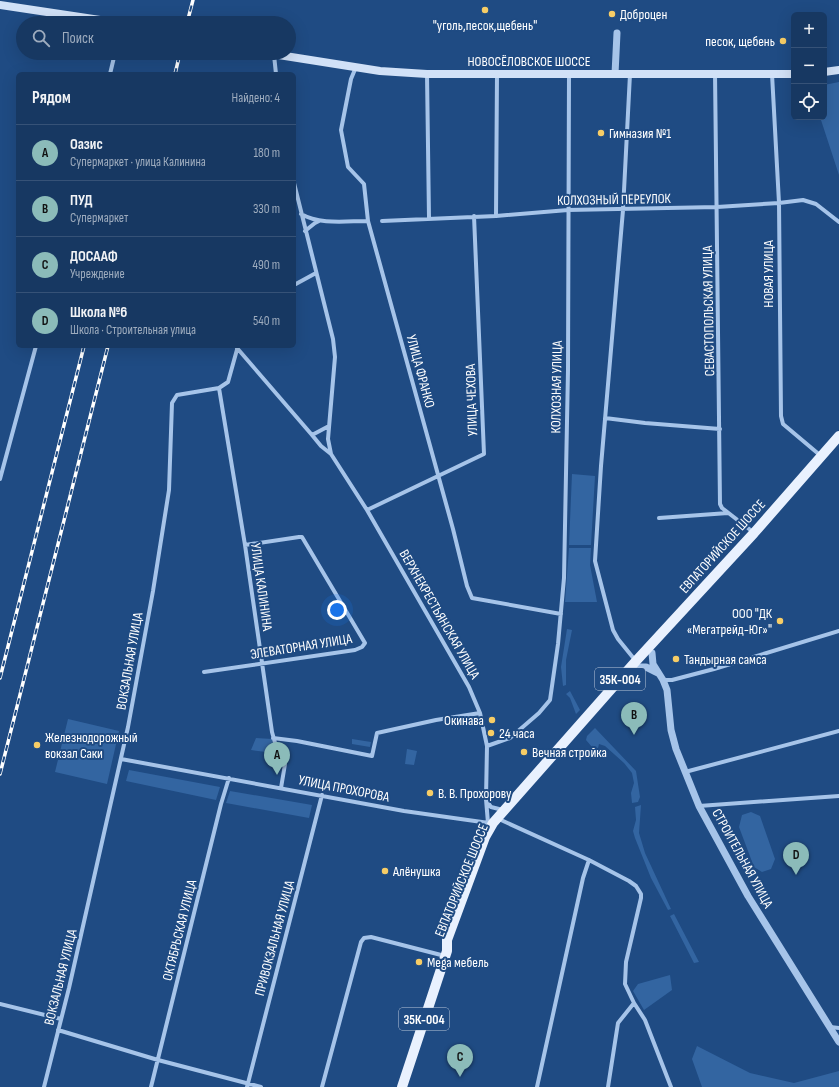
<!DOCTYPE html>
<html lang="ru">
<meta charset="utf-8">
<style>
:root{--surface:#173862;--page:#203f68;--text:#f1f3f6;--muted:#9eacbe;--line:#365277;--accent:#8bbbb9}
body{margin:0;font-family:"Sofia Sans Condensed",sans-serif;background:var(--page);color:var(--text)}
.controls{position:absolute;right:12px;top:12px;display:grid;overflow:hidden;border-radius:6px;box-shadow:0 4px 16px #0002}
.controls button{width:36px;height:36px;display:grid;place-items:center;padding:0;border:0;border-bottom:1px solid var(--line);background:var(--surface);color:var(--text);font:20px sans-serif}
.you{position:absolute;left:337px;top:610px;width:14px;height:14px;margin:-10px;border:3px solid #fff;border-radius:50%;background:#1a73e8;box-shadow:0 0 0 6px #1a73e833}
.badge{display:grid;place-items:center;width:26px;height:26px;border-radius:50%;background:var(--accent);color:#111;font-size:13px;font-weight:700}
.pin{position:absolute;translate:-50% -33px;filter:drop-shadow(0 1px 2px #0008)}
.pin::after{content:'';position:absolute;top:21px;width:14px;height:12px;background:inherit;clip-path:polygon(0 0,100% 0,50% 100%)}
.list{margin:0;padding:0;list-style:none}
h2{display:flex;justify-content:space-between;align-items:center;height:52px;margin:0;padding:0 16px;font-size:17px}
h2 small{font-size:13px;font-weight:400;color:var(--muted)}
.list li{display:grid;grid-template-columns:26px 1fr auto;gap:12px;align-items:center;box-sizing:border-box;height:56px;padding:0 16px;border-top:1px solid var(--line)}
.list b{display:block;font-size:15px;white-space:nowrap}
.list p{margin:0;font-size:13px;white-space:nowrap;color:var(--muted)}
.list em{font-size:13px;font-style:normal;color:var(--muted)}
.icon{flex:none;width:22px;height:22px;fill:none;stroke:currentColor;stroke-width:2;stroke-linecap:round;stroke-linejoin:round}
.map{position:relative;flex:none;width:839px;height:1087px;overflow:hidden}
.search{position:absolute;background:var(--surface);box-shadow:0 4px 16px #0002;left:16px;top:16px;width:280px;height:44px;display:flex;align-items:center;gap:10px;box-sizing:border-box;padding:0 14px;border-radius:22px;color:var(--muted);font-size:15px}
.panel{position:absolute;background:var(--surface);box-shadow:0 4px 16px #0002;left:16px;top:72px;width:280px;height:276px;border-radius:6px}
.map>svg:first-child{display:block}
.green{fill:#3365a1}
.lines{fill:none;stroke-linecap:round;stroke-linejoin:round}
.minor{stroke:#a6c4e9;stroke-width:4}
.tertiary{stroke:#a6c4e9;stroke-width:7}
.secondary{stroke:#d1e1f7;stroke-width:8}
.primary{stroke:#e9f1fe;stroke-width:10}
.rail-casing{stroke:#fff;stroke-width:3.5}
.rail{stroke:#1f4b83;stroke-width:2;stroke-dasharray:6;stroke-linecap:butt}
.poi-dot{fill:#f7cd66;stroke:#1f4b83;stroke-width:1.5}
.labels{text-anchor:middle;stroke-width:4;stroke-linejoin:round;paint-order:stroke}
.shield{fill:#1f4b83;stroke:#bcc9da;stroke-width:1}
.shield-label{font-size:13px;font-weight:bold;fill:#fff}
.poi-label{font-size:14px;fill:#fff;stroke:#1f4b83;text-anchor:start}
.street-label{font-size:14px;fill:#fff;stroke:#1f4b83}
</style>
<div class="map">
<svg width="839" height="1087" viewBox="0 0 839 1087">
<rect width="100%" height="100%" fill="#1f4b83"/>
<path class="green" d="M839,82V175L820,117H824V85Z
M572,474L595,476L591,545H569Z
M569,548H591L590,565L597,602H565Z
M567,629L572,630L566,660V685L563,686L561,667Z
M570,691L580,710L576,714L570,698L566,694Z
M68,719L119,731L107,784L55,772Z
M595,728L636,771L640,797L638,802L632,803L631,793L634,783L632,773L624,763L605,746L599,744L598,748L592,747L586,740L587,736Z
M256,738L272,739L274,753L251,750Z
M352,739L371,742L370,747L352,744Z
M407,749L417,751L414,765L405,764Z
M129,770L220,787L216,800L126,781Z
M230,791L312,805L309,818L226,803Z
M641,805L639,833L645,853L671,909L668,910L651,878L635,838L633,831L636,820L635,807Z
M751,812L760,816L775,859L771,869L762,872L754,867L739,827L742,815Z
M674,914L699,962L694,963L670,916Z
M670,975L672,990L644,1010L633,991L638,984Z
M697,1046L750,1073L794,1083L839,1071V1087H702L692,1059Z"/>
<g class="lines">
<path class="minor" d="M274,55L276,74
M356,67L351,79L341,130L348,167L364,184L368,221L453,529L467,586L472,598L561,614
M715,73L720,504L722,508L753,532
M110,74L115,53
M427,74L429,218
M630,74L623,210L601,466L595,561L613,630L618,639L635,660
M772,74L779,203L781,416L783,424L821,456
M294,183L333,339L335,357L328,439L331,454L367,510L469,687L480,713L487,746L486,799L488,823
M301,214C320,225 346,221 368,221
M496,216L497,74
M382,221L496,216L568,210L717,207L779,203L803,200L816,204L839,222
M305,231L315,223L319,221
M294,285L316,273
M237,348L312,435L321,446L331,454
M219,388L245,545L272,732L277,750L285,764L281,788
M605,418L645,423L720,429
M312,435L329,426
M0,479L36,346
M367,510L484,454L474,216
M659,518L728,513
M204,672L355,650L362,647L365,643L302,537H299L245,545
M663,680H672L714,669L839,631
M273,738L297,741L372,756L377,733L436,720L480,713
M487,746L510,738L539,713L550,700L558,644L564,578L568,370L569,74
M121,759L404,811L489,823
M685,772L839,731
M486,800L491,807L503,810
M699,806L839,796
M501,820L589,860L629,881L636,886L641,894V898L626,962L625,984L634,1003L645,1020L671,1087
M0,1004L61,1019
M830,1027L839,1028
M58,1030L158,1060L261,1087
M44,1087L69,988L128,727L153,591L169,490L172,403L177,395L219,388L228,382L238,346
M151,1087L221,804L229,778
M247,1087L322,795
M322,1087L361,942L364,938L371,937L445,956
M537,1087L583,878L589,860
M608,1087L618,1023L634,1003"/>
<path class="tertiary" d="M615,74L617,33
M652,653L653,664L663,680L667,690L671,730L676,749L699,806L748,896L839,1042
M639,667H646L658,673"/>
<path class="secondary" d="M0,5L120,23
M266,53L380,71L427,74H794
M824,72L839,70"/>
<path class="primary" d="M402,1087L447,951V940L485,837L493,823L636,661L754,533L839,436"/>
<g class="rail-casing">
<path id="rail" d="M187,23L193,0
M175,74L180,53
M0,678L84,346
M0,774L108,346"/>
</g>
<use href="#rail" class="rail"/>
</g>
<g class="poi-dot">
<circle cx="485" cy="10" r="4"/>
<circle cx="612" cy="14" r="4"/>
<circle cx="783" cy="41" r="4"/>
<circle cx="601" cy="133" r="4"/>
<circle cx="780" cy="621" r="4"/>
<circle cx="676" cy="659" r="4"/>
<circle cx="492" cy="720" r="4"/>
<circle cx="491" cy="733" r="4"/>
<circle cx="37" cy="745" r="4"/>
<circle cx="524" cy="752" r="4"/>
<circle cx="430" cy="793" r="4"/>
<circle cx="385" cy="871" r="4"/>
<circle cx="419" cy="962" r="4"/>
</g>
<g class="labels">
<g class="shield">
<rect x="595" y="668" width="50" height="22" rx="3"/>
<rect x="399" y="1008" width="50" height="22" rx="3"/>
</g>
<g class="shield-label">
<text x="620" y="684">35К-004</text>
<text x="424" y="1024">35К-004</text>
</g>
<g class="poi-label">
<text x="620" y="19">Доброцен</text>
<text x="485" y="30" text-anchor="middle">"уголь,песок,щебень"</text>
<text x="775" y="46" text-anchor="end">песок, щебень</text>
<text x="609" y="138">Гимназия №1</text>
<text x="772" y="618" text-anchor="end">ООО "ДК<tspan x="772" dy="16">«Мегатрейд-Юг»"</tspan></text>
<text x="684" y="664">Тандырная самса</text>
<text x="484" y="725" text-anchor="end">Окинава</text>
<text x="499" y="738">24 часа</text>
<text x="45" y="742">Железнодорожный<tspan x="45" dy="16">вокзал Саки</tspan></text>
<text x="532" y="757">Вечная стройка</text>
<text x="438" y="798">В. В. Прохорову</text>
<text x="393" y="876">Алёнушка</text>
<text x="427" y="967">Mega мебель</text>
</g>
<g class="street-label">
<text x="529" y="66">НОВОСЁЛОВСКОЕ ШОССЕ</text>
<text transform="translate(614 199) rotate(-1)" y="5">КОЛХОЗНЫЙ ПЕРЕУЛОК</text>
<text transform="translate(768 274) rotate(-90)" y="5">НОВАЯ УЛИЦА</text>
<text transform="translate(708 311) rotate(-91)" y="5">СЕВАСТОПОЛЬСКАЯ УЛИЦА</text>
<text transform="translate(421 371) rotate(75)" y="5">УЛИЦА ФРАНКО</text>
<text transform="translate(556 387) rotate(-89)" y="5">КОЛХОЗНАЯ УЛИЦА</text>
<text transform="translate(471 400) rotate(-92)" y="5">УЛИЦА ЧЕХОВА</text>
<text transform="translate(722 546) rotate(-48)" y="5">ЕВПАТОРИЙСКОЕ ШОССЕ</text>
<text transform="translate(262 587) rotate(82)" y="5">УЛИЦА КАЛИНИНА</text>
<text transform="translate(440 614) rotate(60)" y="5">ВЕРХНЕКРЕСТЬЯНСКАЯ УЛИЦА</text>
<text transform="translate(301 646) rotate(-9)" y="5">ЭЛЕВАТОРНАЯ УЛИЦА</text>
<text transform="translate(129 661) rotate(-80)" y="5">ВОКЗАЛЬНАЯ УЛИЦА</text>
<text transform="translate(344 788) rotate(11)" y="5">УЛИЦА ПРОХОРОВА</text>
<text transform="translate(743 858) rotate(61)" y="5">СТРОИТЕЛЬНАЯ УЛИЦА</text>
<text transform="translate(461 880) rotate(-68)" y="5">ЕВПАТОРИЙСКОЕ ШОССЕ</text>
<text transform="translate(179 930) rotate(-76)" y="5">ОКТЯБРЬСКАЯ УЛИЦА</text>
<text transform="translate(274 938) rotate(-75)" y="5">ПРИВОКЗАЛЬНАЯ УЛИЦА</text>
<text transform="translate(60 977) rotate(-76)" y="5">ВОКЗАЛЬНАЯ УЛИЦА</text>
</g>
</g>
</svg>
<div class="controls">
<button>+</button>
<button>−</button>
<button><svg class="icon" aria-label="locate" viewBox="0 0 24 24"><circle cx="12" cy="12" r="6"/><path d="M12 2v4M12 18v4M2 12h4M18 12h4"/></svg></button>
</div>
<div class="you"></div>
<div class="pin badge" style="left:277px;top:775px">A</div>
<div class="pin badge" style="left:634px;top:735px">B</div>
<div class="pin badge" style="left:460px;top:1077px">C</div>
<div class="pin badge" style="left:796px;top:875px">D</div>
<div class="search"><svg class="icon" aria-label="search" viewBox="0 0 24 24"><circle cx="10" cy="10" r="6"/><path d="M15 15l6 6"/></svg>Поиск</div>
<section class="panel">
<h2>Рядом<small>Найдено: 4</small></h2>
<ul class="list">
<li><span class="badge">A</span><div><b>Оазис</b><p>Супермаркет · улица Калинина</p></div><em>180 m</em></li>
<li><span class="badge">B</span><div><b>ПУД</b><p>Супермаркет</p></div><em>330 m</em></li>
<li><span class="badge">C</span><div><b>ДОСААФ</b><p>Учреждение</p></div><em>490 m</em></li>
<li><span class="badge">D</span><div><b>Школа №6</b><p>Школа · Строительная улица</p></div><em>540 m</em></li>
</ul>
</section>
</div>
